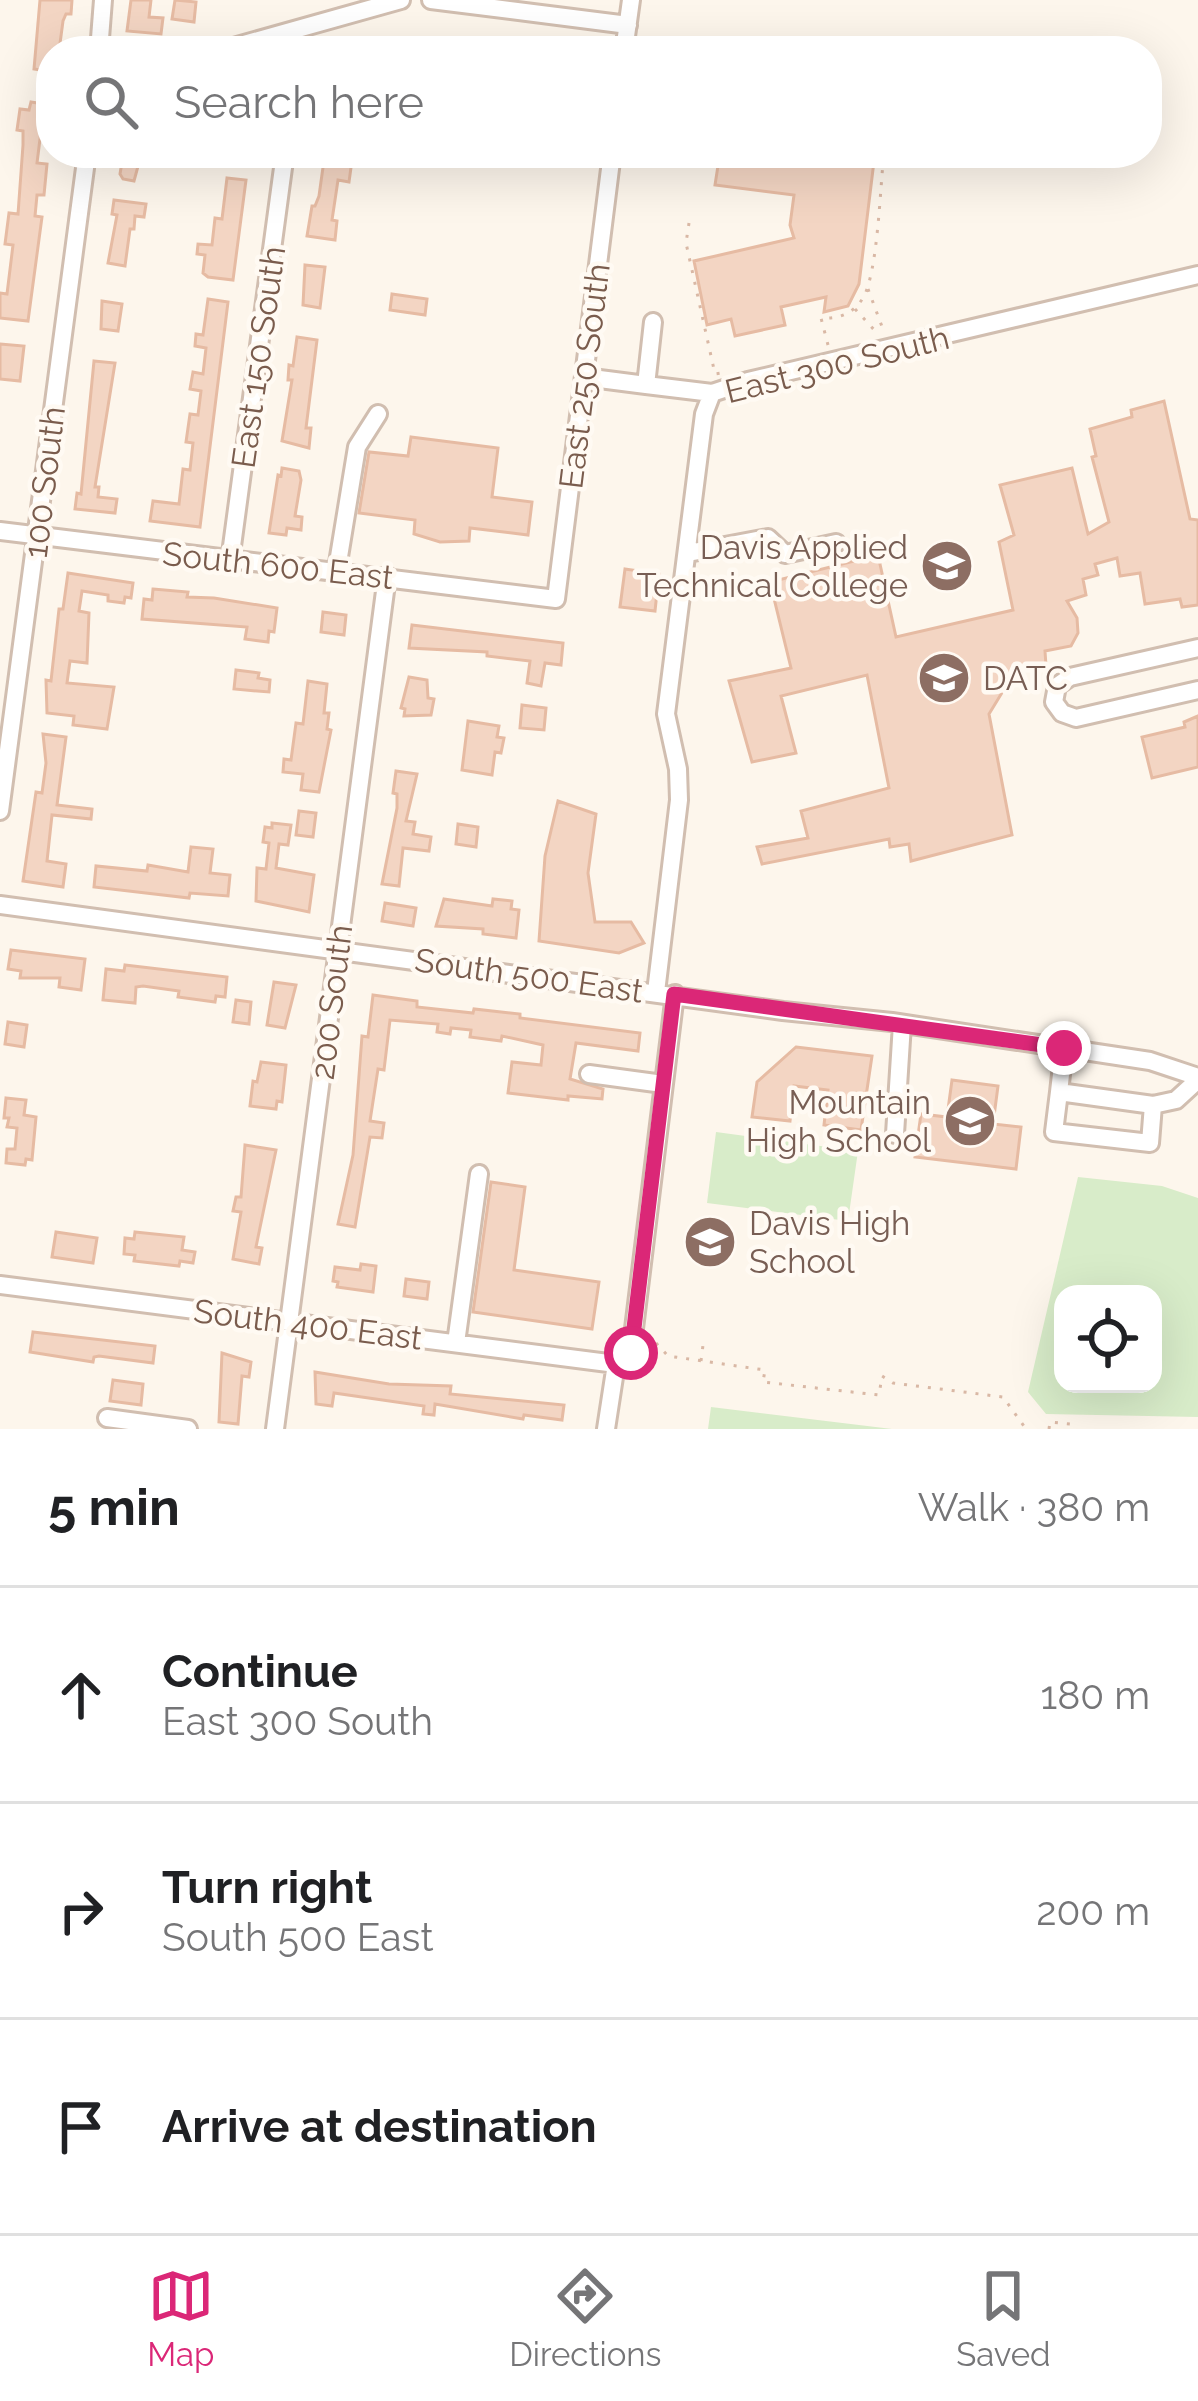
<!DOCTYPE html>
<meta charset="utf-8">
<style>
:root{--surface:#fff;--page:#f2f2f2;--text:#202124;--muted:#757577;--line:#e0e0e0;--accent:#db2777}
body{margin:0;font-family:Raleway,sans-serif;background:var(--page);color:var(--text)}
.controls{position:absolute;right:36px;bottom:36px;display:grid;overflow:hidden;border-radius:24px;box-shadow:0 12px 48px #0002}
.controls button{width:108px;height:108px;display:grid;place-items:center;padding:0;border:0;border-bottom:3px solid var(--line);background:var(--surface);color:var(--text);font:60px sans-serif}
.stop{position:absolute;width:36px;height:36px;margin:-27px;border:9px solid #db2777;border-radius:50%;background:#fff}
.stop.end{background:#db2777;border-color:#fff;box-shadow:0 3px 12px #0008}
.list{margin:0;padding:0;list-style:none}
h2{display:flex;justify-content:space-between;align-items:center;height:156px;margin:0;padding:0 48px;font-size:51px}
h2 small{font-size:39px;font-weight:400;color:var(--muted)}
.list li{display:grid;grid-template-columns:78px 1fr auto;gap:36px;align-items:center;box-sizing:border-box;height:216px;padding:0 48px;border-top:3px solid var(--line)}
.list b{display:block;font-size:45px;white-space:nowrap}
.list p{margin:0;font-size:39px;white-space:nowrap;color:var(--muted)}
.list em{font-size:39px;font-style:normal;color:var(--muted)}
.icon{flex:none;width:66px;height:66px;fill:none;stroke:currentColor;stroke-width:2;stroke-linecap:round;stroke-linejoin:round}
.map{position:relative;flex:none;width:1198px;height:1429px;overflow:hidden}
.search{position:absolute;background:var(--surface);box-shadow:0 12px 48px #0002;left:36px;right:36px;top:36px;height:132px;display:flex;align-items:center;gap:30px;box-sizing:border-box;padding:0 42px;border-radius:48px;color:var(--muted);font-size:45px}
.sheet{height:804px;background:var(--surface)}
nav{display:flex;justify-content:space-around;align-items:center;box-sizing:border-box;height:168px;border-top:3px solid var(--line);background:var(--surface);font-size:33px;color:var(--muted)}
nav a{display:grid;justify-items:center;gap:6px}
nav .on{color:var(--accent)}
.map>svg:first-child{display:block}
.green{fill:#d8ecc9;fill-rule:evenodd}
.building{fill:#f3d5c3;stroke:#e6bba3;stroke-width:3}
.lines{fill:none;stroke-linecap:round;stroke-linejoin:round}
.minor-casing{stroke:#d1beb0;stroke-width:22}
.path{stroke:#d9b8a5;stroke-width:3;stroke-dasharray:3 9;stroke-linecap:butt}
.minor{stroke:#fff;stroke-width:16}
.route{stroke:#db2777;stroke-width:15}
.labels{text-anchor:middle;stroke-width:9;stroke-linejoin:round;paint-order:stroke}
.street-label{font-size:33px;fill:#7a5c4d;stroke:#fffaf3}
.education-label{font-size:33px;fill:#785e54;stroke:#fffaf3;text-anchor:end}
</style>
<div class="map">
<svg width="1198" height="1429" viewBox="0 0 1198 1429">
<rect width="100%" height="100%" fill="#fdf6ec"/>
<path class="green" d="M716,1132L858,1151L848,1221L707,1203Z
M1078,1177L1162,1186L1198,1198V1417L1046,1414L1028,1392ZM1063,1294H1153V1384H1063Z
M711,1407L892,1429H708Z"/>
<path class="building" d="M40,0H72L71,14H66L63,21L59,51H51L47,71L34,69Z
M131,0H151L149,17L163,18L161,34L127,31Z
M175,0L196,2L194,22L172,19Z
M407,38L442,39V42L462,44V51H405Z
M31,102L51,105V116L49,131H41L37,163L47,164L44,195H37L35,216L42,217L28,321L0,318V293L7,294L13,245L5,244L9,213L18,214L23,145V131L17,130L20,109L29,110Z
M325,153H353L349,182L338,180L332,220L337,221L335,240L307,236L312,206H315L319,196Z
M720,153H875L859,284L848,306L824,312L826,297L781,307L785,325L735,336L731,319L707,325L694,261L794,238L790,225L794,195L715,185Z
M123,156L140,159L134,181L123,179L120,174Z
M227,178L246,180L233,280L208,277L203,273L205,255L197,254L198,244L212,245L215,218L222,219Z
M114,200L146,204L144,217L135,216L134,229H130L125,266L108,263L117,215L112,214Z
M305,265L325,267L320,308L303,305Z
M392,294L427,299L425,315L390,310Z
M208,299L228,302L200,527L150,521L153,501L179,504L183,469L190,470L193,443L186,442L190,414L198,415L201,391L190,389L193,372L203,374L206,348L195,346L196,334L203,335Z
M102,301L122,304L118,331L101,329Z
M297,337L317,340L306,428H311L309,448L282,441L292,380H288L289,365L293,366Z
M0,344L24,346L20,381L0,379Z
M94,361L115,363L95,487H99L98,497L117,499L115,513L75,509L77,493L81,494Z
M1164,401L1190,519L1198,520V605L1182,607L1180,599L1145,604L1140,573L1120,576L1117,558L1095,564L1098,575L1083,579L1086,595L1067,601L1077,618L1078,633L1071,646L1045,651L1046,666L1014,673L989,714L1012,835L911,861L909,844L890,847L889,839L762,864L757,847L808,838L801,811L889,788L867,675L781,696L796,753L752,762L729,681L791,668L770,582L878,555L896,637L1013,610L999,542L1014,535L1000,485L1072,468L1088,534L1109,522L1092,457L1096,456L1090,429L1132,417L1131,410Z
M411,437L498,448L492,497L532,502L528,535L470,528L469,541L440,542L414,534L415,520L359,513L369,452L408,456Z
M282,468L299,471L301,480L295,516L302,517L301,530L287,528L286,535L269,533L278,475L281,476Z
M625,569L659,574L655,611L620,607Z
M68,573L133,583L131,598L125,597L124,603L108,601V595L82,591L79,611L89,613L87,663L70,661L67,683L114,687L107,729L73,725L74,716L47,713L46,680L51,681L59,609H63Z
M153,589L188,592L187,597L214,598L277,608L274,632L269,631L268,642L245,639L247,627L142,619L144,599L152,600Z
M323,612L346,615L344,635L321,632Z
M412,625L563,643L561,665L545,663L541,686L527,683L530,661L487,656V652L409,648Z
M236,670L259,673L258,678L270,680L269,692L234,689Z
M409,677L427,680L428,698L434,699L431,715L404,716L405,709L401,708Z
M308,681L327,684L324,713H329L327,729L331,730L319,792L301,790L303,774L283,772L284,759L291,760L296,723L303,724Z
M522,705L546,708L544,730L520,728Z
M1198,716V767L1152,778L1142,737L1185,727L1184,722Z
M468,721L499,726L497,737L504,738L501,753L495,752L492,775L462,770Z
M43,734L66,737L57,805L92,809L91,819L52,815L47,861L66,864L63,887L23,881L36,792L42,793L46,763Z
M396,771L417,774L406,821L415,822L413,834L431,837L429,851L403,848L399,886L382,884L397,808V794L393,793Z
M558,801L596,814L588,873L595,922H631L644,943L619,953L539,941L545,856Z
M299,811L316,813L313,837L296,835Z
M272,823L291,825L288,845L279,844L276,868L314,875L309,912L256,901L257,868L266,869L269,843L263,842L265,827L272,828Z
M458,824L478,827L476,847L456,844Z
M191,847L213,849L210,873L230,875L228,896L190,893L189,898L94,887L96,866L147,871L148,865L188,872Z
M444,899L492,906L493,899L512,901L511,909L519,910L516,938L483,934V929L436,926Z
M385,903L416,908L413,926L382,921Z
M11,950L85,959L81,990L59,987L60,978H20L21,971L8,969Z
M125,965L227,977L225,997L216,996L215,1002L178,997L179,991L143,986L136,987L135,1003L103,1000L106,969L124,971Z
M274,982L296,985L285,1028L267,1025Z
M373,995L417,1001V1007L473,1013L474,1009L520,1014V1018L640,1033L638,1051L576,1043L570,1079L603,1089L602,1099L568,1096V1100L508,1093L512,1062L541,1065L543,1045L502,1036L501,1041L470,1037L471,1030L451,1028L450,1034L437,1032L438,1024L390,1020L384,1070L378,1069L370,1121L384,1123L382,1138L370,1137L355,1227L338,1224L353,1155L362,1036L368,1037Z
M236,1000L251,1002L249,1024L233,1022Z
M8,1022L27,1025L24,1047L5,1044Z
M796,1047L872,1056L861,1130L824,1125L828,1090L794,1086L790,1121L752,1117L757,1082Z
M261,1062L286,1065L282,1102L277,1101L276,1109L250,1106L253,1081L257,1082Z
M952,1080L998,1086L993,1124L1021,1127L1016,1169L915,1157L921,1114L947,1117Z
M6,1098L26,1100L24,1115L36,1117L32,1160L26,1159L25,1165L6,1163L7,1149H15L17,1128L7,1127L9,1118H4Z
M245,1145L276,1150L256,1247L262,1248L259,1264L233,1259L241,1212L233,1211L236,1197H241Z
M491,1182L525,1187L514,1270L599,1282L592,1329L473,1312Z
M56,1232L97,1238L93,1263L52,1257Z
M135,1232L184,1237L182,1250L195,1252L193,1263L180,1261L179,1266L134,1261L135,1255L124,1254L125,1238L134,1239Z
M361,1264L376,1266L373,1292L337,1287L338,1282L333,1281L335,1267L360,1270Z
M406,1279L429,1282L427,1299L404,1296Z
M33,1332L155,1346L153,1363L99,1356L94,1357L93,1362L30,1352Z
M222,1353L251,1362L249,1377L242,1376L238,1424L219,1422Z
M315,1372L389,1384L451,1386L450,1394L564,1405L562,1420L524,1415L523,1419L435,1404L434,1415L423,1414L424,1406L334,1393L332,1406L316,1404Z
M113,1380L143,1384L141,1405L110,1401Z"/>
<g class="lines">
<g class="minor-casing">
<path id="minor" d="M431,0L628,25
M99,51L103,0
M219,51L401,0
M624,51L631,0
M653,322L646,385L712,393
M584,377L646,385
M0,531L556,599L612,153
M688,553L768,538L785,554L836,543
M230,561L285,153
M337,569L357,447L378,414
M1198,648L1070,677L1057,686L1054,702L1062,713L1076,718L1198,690
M0,811L87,153
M0,905L783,1011L892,1022L1150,1061L1198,1077
M656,992L679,800L678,769L666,714L704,414L712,393L748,381L1198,275
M1064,1048L1059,1092L1153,1105L1176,1100L1198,1080
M589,1074L663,1084
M1059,1092L1054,1132L1150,1143L1153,1105
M895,1134L902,1024
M0,1285L616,1364
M456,1343L479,1174
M107,1418L188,1429
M275,1429L387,576
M606,1429L616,1364L631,1353L675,994"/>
</g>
<path class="path" d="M689,223L686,243L715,374L722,373
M868,289L884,332
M855,309L878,334
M828,345L821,318C839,319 853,314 863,298C878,272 880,187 884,153
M656,1343L668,1356L765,1370L763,1382L879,1395L882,1376L893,1383L1003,1397L1026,1429
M701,1361L703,1345
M1049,1429L1050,1422L1070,1424"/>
<use href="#minor" class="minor"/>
</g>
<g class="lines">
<path class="route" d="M631,1353L674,994L1064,1048"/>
</g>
<defs>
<g id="university-disc" transform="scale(2.7)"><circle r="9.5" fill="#8d6e63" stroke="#fffaf3"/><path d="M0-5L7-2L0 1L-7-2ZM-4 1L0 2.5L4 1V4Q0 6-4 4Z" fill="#fff"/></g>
<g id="school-disc" transform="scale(2.7)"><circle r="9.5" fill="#8d6e63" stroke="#fffaf3"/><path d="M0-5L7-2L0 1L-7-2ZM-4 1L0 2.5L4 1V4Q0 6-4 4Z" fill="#fff"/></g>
</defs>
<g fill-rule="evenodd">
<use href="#university-disc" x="947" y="566"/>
<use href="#university-disc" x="944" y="678"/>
<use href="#school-disc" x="970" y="1121"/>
<use href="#school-disc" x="710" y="1242"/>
</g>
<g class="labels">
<g class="street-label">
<text transform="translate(258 357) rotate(-82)" y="12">East 150 South</text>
<text transform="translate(837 364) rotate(-14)" y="12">East 300 South</text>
<text transform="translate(584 376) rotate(-83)" y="12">East 250 South</text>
<text transform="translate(44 482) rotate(-83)" y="12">100 South</text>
<text transform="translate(278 565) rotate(6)" y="12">South 600 East</text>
<text transform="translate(529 975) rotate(8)" y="12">South 500 East</text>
<text transform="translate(331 1002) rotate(-83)" y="12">200 South</text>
<text transform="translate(308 1324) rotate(7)" y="12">South 400 East</text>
</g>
<g class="education-label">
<text x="908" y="559">Davis Applied<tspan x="908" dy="38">Technical College</tspan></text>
<text x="983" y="690" text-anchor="start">DATC</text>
<text x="931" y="1114">Mountain<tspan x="931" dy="38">High School</tspan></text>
<text x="749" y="1235" text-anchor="start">Davis High<tspan x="749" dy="38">School</tspan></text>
</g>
</g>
</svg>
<div class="controls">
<button><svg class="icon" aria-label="locate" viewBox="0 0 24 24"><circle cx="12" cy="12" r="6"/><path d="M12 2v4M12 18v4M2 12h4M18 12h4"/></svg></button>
</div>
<div class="stop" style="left:631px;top:1353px"></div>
<div class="stop end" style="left:1064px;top:1048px"></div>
<div class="search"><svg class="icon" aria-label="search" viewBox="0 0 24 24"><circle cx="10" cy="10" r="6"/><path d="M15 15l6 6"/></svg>Search here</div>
</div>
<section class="sheet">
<h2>5 min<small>Walk · 380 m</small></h2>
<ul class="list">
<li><svg class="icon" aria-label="ahead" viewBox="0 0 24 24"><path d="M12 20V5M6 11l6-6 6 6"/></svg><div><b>Continue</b><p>East 300 South</p></div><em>180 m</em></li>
<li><svg class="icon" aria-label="right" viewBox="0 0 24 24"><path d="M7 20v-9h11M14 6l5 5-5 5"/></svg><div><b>Turn right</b><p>South 500 East</p></div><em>200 m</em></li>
<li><svg class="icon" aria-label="arrive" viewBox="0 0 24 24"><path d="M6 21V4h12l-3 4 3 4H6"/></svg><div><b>Arrive at destination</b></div></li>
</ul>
</section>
<nav>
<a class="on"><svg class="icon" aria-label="map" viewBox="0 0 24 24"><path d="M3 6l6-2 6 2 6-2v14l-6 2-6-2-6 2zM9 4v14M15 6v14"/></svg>Map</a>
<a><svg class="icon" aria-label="directions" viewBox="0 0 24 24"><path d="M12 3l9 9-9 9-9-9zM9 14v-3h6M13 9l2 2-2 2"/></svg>Directions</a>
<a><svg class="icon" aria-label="saved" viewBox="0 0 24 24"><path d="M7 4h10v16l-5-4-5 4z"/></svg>Saved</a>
</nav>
